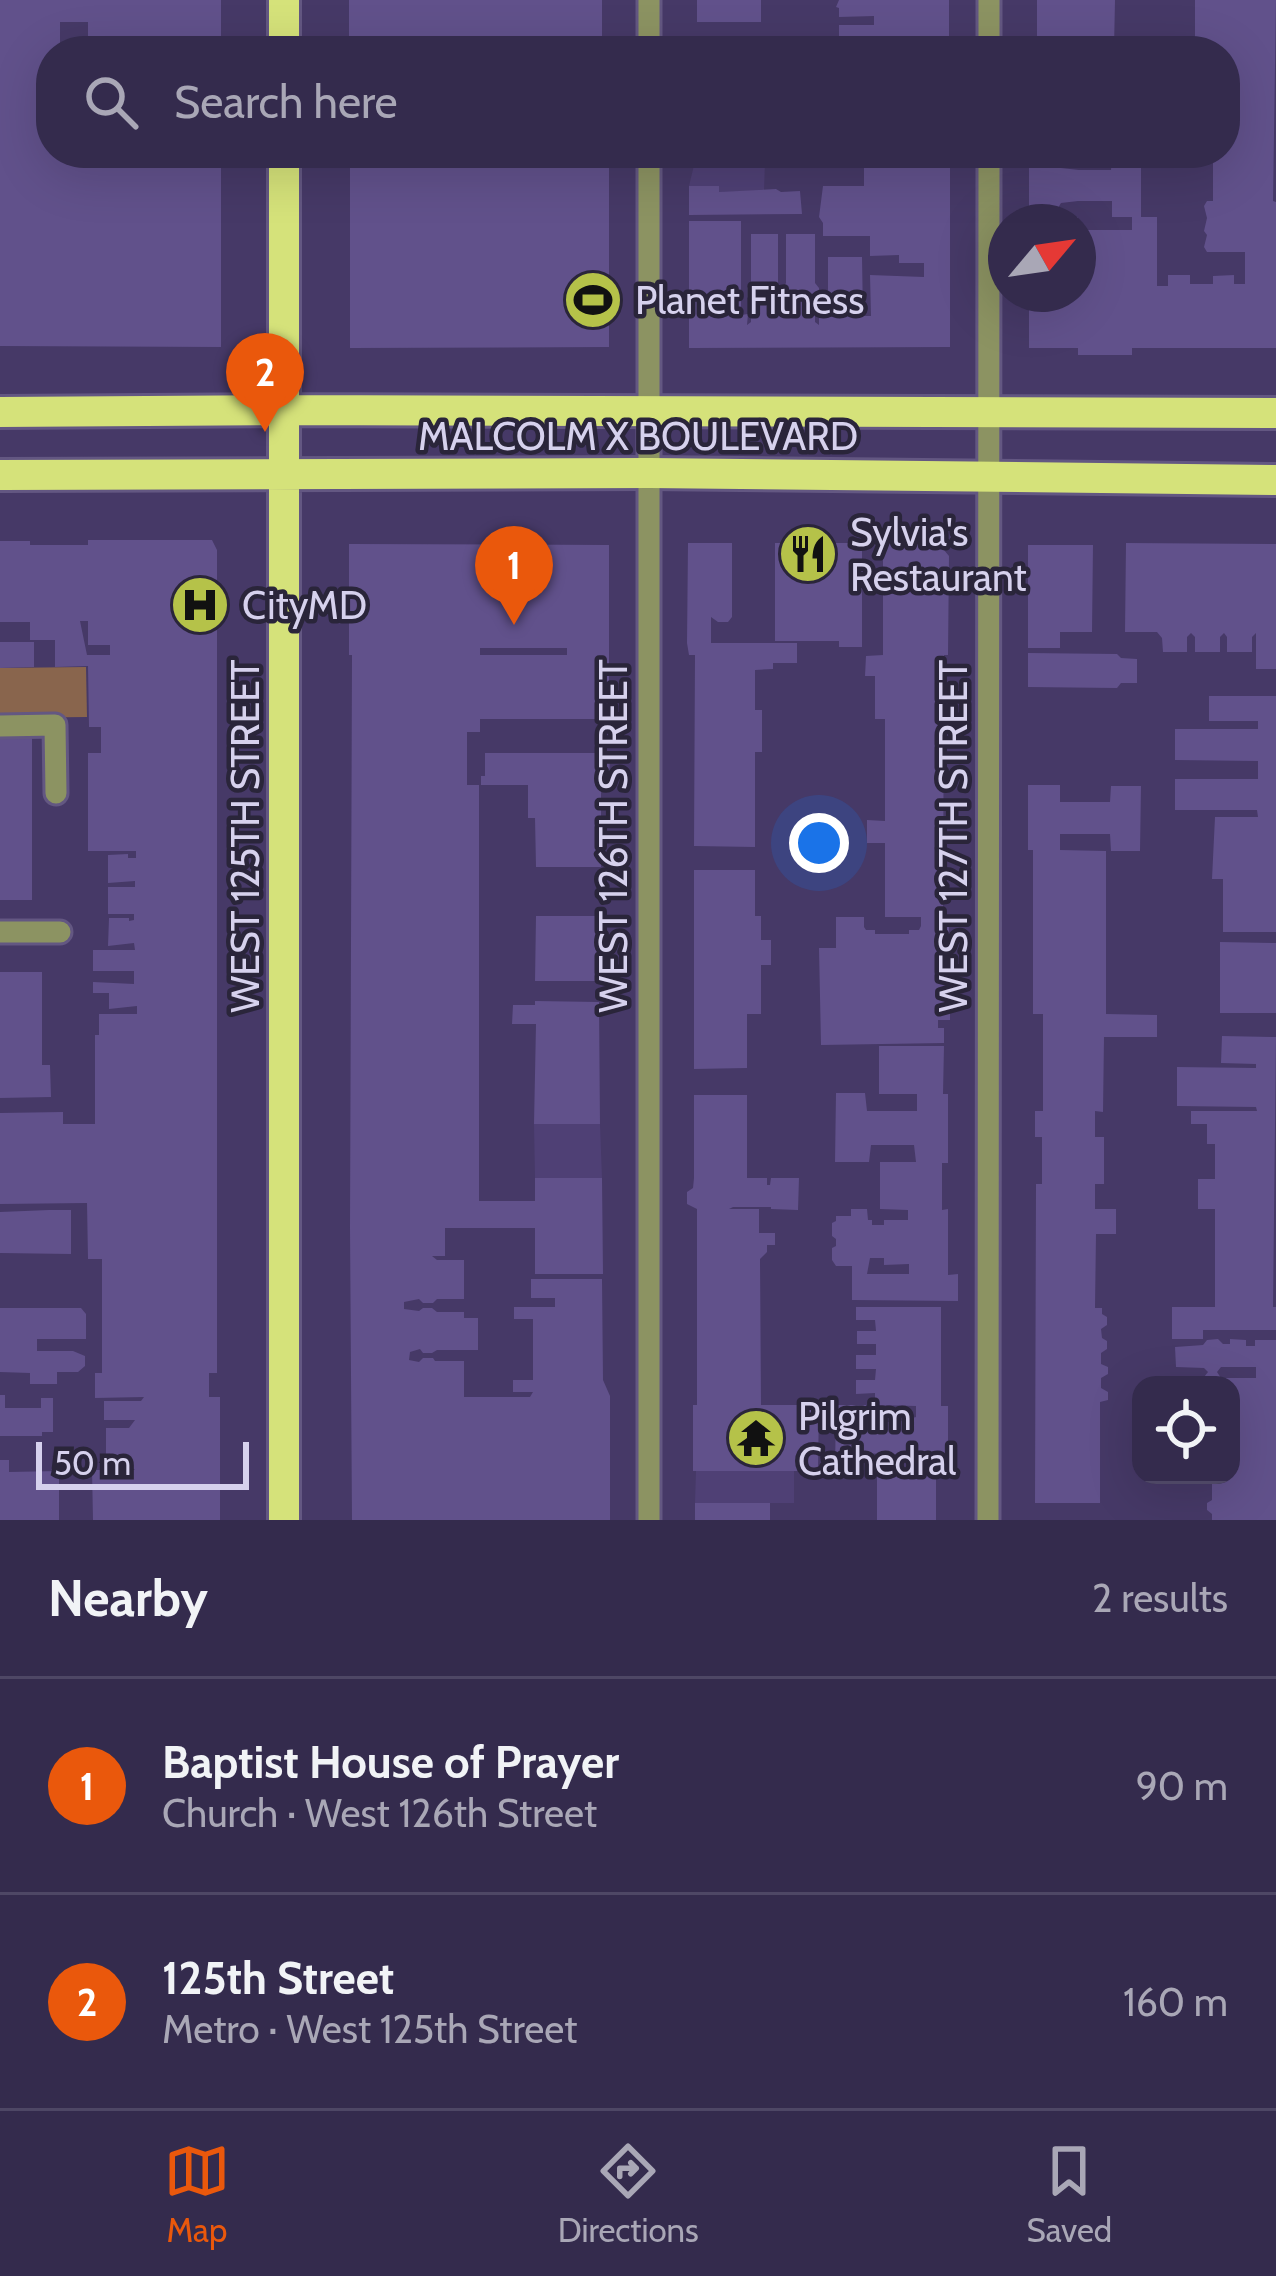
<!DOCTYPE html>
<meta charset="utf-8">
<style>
:root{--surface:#342b4d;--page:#3f3757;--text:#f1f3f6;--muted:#a9a7b6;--line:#4e4765;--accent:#ea580c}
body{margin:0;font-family:Cabin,sans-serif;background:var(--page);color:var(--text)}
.controls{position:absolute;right:36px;bottom:36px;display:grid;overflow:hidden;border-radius:24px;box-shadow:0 12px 48px #0002}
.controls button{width:108px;height:108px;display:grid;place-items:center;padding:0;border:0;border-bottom:3px solid var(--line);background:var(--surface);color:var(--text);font:60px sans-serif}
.compass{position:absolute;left:988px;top:204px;width:108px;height:108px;border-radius:50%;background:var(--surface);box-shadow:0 12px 48px #0002;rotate:61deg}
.scale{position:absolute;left:36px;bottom:30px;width:213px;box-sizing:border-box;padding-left:12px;border:6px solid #d6d1ed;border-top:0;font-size:33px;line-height:42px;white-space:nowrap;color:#d6d1ed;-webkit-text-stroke:9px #2a253a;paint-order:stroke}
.you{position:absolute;left:819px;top:843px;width:42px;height:42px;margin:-30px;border:9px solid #fff;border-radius:50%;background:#1a73e8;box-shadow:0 0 0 18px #1a73e833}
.badge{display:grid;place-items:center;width:78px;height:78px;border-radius:50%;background:var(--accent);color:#fff;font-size:39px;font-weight:700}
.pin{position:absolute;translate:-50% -99px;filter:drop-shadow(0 3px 6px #0008)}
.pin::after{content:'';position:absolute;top:63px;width:42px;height:36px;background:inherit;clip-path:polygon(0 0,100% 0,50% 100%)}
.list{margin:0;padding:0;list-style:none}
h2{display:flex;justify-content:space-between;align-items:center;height:156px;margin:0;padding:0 48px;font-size:51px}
h2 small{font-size:39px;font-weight:400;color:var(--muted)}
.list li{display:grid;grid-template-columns:78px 1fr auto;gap:36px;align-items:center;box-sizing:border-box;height:216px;padding:0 48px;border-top:3px solid var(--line)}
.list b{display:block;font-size:45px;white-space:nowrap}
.list p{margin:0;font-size:39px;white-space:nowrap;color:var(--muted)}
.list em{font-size:39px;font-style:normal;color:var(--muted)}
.icon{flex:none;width:66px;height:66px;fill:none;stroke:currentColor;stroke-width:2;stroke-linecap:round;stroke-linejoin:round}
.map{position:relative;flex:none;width:1276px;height:1520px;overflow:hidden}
.search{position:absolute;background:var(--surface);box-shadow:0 12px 48px #0002;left:36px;right:36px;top:36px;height:132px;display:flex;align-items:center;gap:30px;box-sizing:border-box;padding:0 42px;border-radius:48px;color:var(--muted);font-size:45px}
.sheet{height:588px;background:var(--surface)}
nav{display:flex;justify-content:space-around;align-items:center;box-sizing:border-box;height:168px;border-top:3px solid var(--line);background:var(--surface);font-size:33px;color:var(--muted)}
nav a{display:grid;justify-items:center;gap:6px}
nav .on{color:var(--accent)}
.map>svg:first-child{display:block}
.built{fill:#4f4075}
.green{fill:#89654d}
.building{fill:#61518b;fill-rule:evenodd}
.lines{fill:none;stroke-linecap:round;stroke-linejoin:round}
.minor-casing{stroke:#635782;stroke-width:27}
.major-casing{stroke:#635782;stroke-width:36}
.minor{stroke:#8c9362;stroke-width:21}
.major{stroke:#d5e27a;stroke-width:30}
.labels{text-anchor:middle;stroke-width:9;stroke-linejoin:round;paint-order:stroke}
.poi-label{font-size:39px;fill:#d6d1ed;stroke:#2a253a;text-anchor:start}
.street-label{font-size:39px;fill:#d6d1ed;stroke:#2a253a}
</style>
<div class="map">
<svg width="1276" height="1520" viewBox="0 0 1276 1520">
<rect width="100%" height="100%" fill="#463967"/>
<path class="built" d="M695,161H765L764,191L719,192V186H689Z
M600,1124L602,1178H535L534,1124Z
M696,1471H794V1503H695Z"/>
<path class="green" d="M86,667L87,717L0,718V668Z"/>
<path class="building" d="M0,0H221V51H88V22H60V51H51V153H221V347L0,346Z
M349,0H602V51H349Z
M697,0H761V22H697Z
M839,0H949V51H916V47H899V51L839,48V39L836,38L839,36V25H874V16L839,17V8L836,7Z
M1037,0H1115L1114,49H1037Z
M1195,0H1276L1273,201L1276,202V348H1132V355H1078V348H1029V294H1078V270H1087V230H1132V217H1112V201H1078L1061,203L1058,208L1059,217H1078V222H1029V153H1059L1061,168L1079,170H1111L1112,154H1141V217H1157V286H1168V275H1190V284H1213V276L1234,275V284H1245V252H1207L1204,247L1207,235L1204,231L1207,218L1204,206L1207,201H1213V153H1225V51H1195Z
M350,153H609V347L350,348Z
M695,153H762V161H695Z
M859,153H945V164H950V347L689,348V221H741V315L748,314L747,325L751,322V302L747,297V288L751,283V234H778V284L783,288L786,283V234H815V283L819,288V297L815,301V322L819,325V316H828V257H862L863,316H871L870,275L924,277V263H899V255L870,256V236H823V223L819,217L823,186H864V164H859Z
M689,186H719V192L776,189L781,192L800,191L802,214L689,215Z
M88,540H212L217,550V1373H209V1397H220V1520H93L92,1470H135L129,1465H106V1428H129L135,1420H104V1401H141L144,1397L95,1398V1373H102V1259H88L87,1203L0,1204V1113L63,1112V1124H95V1035H99V1014H137V1006L109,1009V993H93V982L134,984V971H93V950H135L134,943L108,946L109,918H129V921L134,920V914H108V887H135V881L108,883V855L128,854V858H136V851H88V753H101V727H89L88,666L55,667V640H30V622H0V541H30V545H88ZM80,621H88V645H110V655H87Z
M688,543H732V617L728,622H718L711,617V643H797V663H773V669L755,670V710H762V752H755V847L694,846L695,655H689L687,643Z
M775,543H862V647H839V641H775Z
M883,543L939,544L949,556L948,655H944L943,917H949V949H944V965H938V972H950V1020H938V1028H944V1043L821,1045L819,948H836V917H864V927L866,930H875V934H909V930H919L921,926V917H885V843H867V820L885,821V719H875V676H865L866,656L883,655Z
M1126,543L1276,544V669H1256V633L1252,637V652H1227V637L1224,633L1220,637V652H1195V637L1191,633L1187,637V652H1163L1162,638L1157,632H1125Z
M349,544L609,545V719H480V732H467V785H479V1201H535V1178H602L603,1274H535V1228H445V1256H432L437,1260H464V1299H437L433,1303H423L419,1299L404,1302V1309L419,1311L423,1308H432L437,1312H464V1318H478V1350H437L432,1353H423L420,1349L410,1352L409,1360L419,1362L423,1358H433L435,1361H464V1397H530L533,1392H513V1380H533V1319H514V1307H555V1298H531V1279H602L603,1380L610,1396V1520H352L350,1228L352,655H349ZM480,648H567V655H480Z
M1028,545H1093L1092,632H1060V648H1028Z
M0,642H34V667L0,668Z
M1028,653L1117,654L1121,658L1137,659V683H1121L1117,688L1028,687Z
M1209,696H1276V932H1223V879H1212L1215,817H1258L1257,810H1175V779H1258V761L1175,760V729H1258V721H1209Z
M0,732H32V900H0Z
M485,753H610L609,785H601V867H536L535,818H528V785H481V776H485Z
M1028,785H1060V802H1110L1111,786H1141L1140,851H1111L1110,834H1060V850L1106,851V1014L1157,1015V1037H1104L1103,1112L1095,1111V1137H1104V1184H1095V1209H1116V1234H1096L1095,1308H1102V1314L1107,1317V1325L1101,1329L1102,1338L1107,1341V1349L1101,1353V1364L1108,1367V1374L1101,1378V1388L1108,1392V1400L1100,1402V1503H1035L1036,1184H1042V1137H1035V1111H1043V1014H1033V850H1028Z
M694,870H755V916H761V940H771V965H761V1014H747V1068L694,1069Z
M536,916H601V981H535Z
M1220,942L1276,943V1013H1220Z
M0,972H42V1065H50L51,1097L0,1098Z
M535,1001L599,1002L600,1124H534L536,1024H512L513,1005H535Z
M1222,1036L1276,1037L1273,1307H1276V1330H1203V1339H1172V1307H1215V1209H1198V1179H1215V1144H1207V1124H1191V1111H1257L1256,1107L1177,1106V1067L1256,1068V1064L1221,1063Z
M879,1046H944L943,1094H948V1163H942V1210L948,1209V1275L958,1274V1301L852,1300V1266H836L832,1260V1248L836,1246V1239L832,1236V1223L836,1221V1216H851V1209H867L868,1220H872V1225H884V1220H908V1210L880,1209V1162H916L914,1145H871L869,1162H835L836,1093H865L867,1111H917V1094H879ZM870,1258H884V1265L909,1264V1274H867Z
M694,1095H747V1178H767V1185H770L771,1178H799L798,1210L771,1209V1207H733L729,1209H759V1233H775V1245H767V1252L760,1259L761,1405H819L818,1471H693V1405H697V1209L687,1204V1192L693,1188L694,1178Z
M49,1210H71V1254L0,1253V1212Z
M856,1307H941V1406H948V1470H936V1520H877V1470H918V1460L915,1456L865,1453L864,1470H835L836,1405H866V1419L870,1422H898L916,1417V1406L875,1405V1393L856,1394V1380H875L876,1369H856V1355H876V1344H857V1331H876L875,1320H856Z
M0,1308H81L86,1314V1339H37V1351H73L85,1356V1366L78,1372H57V1384H30V1373L0,1372Z
M1218,1339L1223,1344H1230V1339L1246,1340V1346H1255V1340H1276V1520H1212V1514L1207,1510V1503L1212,1500V1475H1231V1385H1176V1379L1204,1377L1208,1372L1204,1368L1176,1367L1175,1347L1203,1345L1207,1340ZM1221,1367H1256V1378H1221L1217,1372Z
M0,1395H5V1408H41V1398H53V1432H42V1436H0Z
M0,1460H9V1472L59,1471V1520H0Z
M695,1503H770V1520H695Z"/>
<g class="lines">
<g class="minor-casing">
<path id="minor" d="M649,0V51
M989,0V51
M0,726L55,725L56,793
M0,932H60
M649,1520V153
M988,1520L989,153"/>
</g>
<g class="major-casing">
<path id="major" d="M284,51V0
M0,412L284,410L1276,413
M0,475L650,473L1276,480
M284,1520V153"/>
</g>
<use href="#minor" class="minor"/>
<use href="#major" class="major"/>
</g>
<defs>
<g id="stadium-disc" transform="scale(3)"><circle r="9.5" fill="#b5c249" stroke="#2a253a"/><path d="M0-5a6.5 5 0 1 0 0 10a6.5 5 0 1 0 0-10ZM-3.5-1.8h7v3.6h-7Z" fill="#111"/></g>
<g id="restaurant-disc" transform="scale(3)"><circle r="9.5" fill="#b5c249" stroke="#2a253a"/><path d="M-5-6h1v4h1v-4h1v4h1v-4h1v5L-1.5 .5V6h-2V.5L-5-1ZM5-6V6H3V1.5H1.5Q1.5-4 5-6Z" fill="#111"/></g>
<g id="hospital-disc" transform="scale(3)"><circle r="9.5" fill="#b5c249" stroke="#2a253a"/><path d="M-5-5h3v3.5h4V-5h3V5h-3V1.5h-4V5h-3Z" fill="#111"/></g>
<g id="temple-disc" transform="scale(3)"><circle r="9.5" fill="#b5c249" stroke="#2a253a"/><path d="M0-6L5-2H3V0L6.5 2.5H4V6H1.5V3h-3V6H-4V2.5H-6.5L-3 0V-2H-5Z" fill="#111"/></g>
</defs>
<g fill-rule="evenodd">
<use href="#stadium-disc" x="593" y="300"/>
<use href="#restaurant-disc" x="808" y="554"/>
<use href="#hospital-disc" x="200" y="605"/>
<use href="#temple-disc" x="756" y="1438"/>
</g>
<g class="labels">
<g class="poi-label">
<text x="635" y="314">Planet Fitness</text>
<text x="850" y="546">Sylvia's<tspan x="850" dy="45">Restaurant</tspan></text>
<text x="242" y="619">CityMD</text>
<text x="798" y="1430">Pilgrim<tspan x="798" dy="45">Cathedral</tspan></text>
</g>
<g class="street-label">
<text x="638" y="450">MALCOLM X BOULEVARD</text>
<text transform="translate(245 836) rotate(-90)" y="14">WEST 125TH STREET</text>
<text transform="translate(613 836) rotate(-90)" y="14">WEST 126TH STREET</text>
<text transform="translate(953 836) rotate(-90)" y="14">WEST 127TH STREET</text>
</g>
</g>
</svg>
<div class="controls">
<button><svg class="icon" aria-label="locate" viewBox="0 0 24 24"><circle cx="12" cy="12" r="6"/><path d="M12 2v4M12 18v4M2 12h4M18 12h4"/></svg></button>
</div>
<svg class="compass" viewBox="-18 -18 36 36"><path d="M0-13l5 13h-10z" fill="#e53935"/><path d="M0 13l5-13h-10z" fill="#a9a7b6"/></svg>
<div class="scale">50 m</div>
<div class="you"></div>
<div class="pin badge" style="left:514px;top:625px">1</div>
<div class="pin badge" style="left:265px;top:432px">2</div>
<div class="search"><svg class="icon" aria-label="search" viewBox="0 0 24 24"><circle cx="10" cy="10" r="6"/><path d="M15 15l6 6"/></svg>Search here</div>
</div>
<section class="sheet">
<h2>Nearby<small>2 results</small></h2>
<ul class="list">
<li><span class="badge">1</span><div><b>Baptist House of Prayer</b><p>Church · West 126th Street</p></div><em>90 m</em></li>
<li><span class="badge">2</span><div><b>125th Street</b><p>Metro · West 125th Street</p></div><em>160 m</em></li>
</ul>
</section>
<nav>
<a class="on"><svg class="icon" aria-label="map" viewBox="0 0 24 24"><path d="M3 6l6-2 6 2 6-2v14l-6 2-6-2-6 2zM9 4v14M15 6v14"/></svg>Map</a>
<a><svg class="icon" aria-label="directions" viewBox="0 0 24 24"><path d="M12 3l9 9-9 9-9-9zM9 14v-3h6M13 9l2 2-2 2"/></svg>Directions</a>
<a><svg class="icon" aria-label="saved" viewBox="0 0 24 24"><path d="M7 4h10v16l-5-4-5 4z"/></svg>Saved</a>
</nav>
